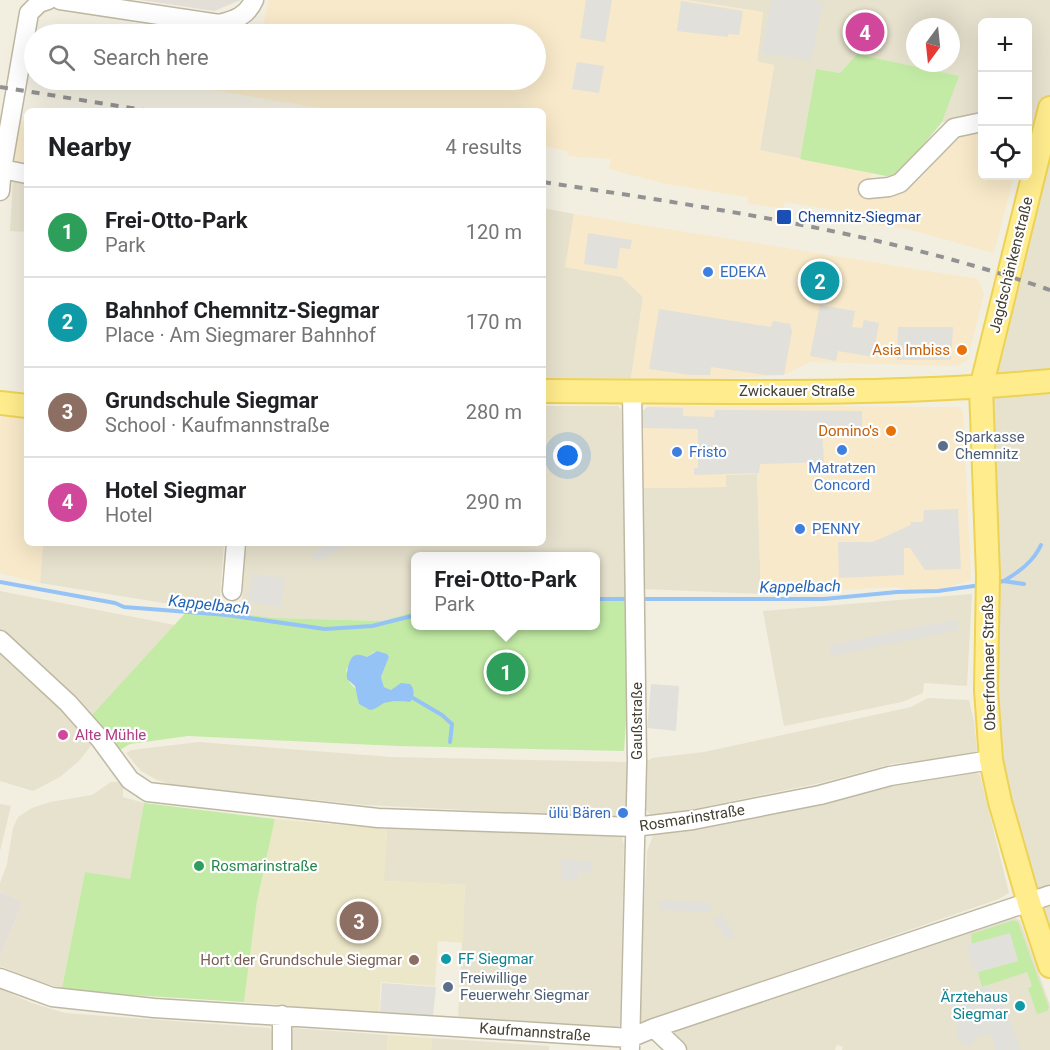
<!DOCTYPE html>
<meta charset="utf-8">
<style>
:root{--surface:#fff;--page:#f2f2f2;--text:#202124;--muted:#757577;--line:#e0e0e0;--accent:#ff4d0b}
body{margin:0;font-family:Roboto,sans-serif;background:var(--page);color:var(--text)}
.controls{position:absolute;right:18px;top:18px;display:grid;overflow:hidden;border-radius:9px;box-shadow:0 6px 24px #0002}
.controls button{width:54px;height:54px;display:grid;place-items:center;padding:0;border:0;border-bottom:2px solid var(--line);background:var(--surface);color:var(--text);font:30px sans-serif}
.compass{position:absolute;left:906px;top:18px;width:54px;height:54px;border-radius:50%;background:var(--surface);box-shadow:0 6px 24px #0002;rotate:195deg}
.you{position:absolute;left:568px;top:456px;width:21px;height:21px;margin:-15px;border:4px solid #fff;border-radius:50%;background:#1a73e8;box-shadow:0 0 0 9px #1a73e833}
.badge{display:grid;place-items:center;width:39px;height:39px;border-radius:50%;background:var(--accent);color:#fff;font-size:20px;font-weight:700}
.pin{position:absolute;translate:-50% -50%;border:3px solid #fff;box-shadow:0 2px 6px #0006}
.popup{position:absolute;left:411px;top:552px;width:189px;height:78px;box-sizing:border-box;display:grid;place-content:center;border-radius:9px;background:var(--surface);filter:drop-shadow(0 2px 4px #0005);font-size:20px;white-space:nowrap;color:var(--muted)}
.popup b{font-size:22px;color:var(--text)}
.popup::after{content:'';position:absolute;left:50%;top:100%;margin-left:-12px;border:12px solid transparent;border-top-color:var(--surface)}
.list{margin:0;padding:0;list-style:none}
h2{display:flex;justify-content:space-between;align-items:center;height:78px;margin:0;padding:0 24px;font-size:26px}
h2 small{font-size:20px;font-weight:400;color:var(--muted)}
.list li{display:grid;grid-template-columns:39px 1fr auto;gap:18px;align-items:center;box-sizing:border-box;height:90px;padding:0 24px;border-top:2px solid var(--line)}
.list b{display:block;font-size:22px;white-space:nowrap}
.list p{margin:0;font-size:20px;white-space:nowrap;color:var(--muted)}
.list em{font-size:20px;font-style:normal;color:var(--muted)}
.icon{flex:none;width:33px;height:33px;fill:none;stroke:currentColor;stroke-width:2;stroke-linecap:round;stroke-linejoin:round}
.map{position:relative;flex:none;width:1050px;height:1050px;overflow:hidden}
.search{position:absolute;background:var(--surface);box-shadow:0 6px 24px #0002;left:24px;top:24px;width:522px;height:66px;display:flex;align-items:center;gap:15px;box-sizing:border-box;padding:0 21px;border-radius:33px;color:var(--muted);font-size:22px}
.panel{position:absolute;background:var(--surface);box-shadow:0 6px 24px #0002;left:24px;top:108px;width:522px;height:438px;border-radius:9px}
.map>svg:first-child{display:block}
.residential{fill:#e7e2ce;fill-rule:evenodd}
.commercial{fill:#f7e9c9}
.industrial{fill:#e4dfd6}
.education{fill:#ede7c9}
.green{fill:#c3eba5;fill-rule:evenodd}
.parking{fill:#e2e0da}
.water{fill:#96c3f6}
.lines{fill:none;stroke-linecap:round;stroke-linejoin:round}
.stream{stroke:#96c3f6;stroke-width:4}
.minor-casing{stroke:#beb8a3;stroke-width:21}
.major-casing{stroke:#edd254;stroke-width:26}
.minor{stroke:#fff;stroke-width:18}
.major{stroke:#ffec8d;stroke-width:22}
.rail{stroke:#929292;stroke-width:4;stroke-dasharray:8 8;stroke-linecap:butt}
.transit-dot{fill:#1a4fb4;stroke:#fff;stroke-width:2}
.shop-dot{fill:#3f7fe0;stroke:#fff;stroke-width:2}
.food-dot{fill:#e8710a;stroke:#fff;stroke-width:2}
.service-dot{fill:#5c6f8a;stroke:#fff;stroke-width:2}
.hotel-dot{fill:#d1479c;stroke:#fff;stroke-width:2}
.leisure-dot{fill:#2e9e5b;stroke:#fff;stroke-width:2}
.culture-dot{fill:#0f9aa8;stroke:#fff;stroke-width:2}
.education-dot{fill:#8d6e63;stroke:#fff;stroke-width:2}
.labels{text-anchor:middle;stroke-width:4.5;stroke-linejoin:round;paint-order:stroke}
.transit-label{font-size:15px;fill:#164399;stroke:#fff;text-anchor:start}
.street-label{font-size:15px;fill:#443f31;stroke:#fff}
.shop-label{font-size:15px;fill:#366cbe;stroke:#fff;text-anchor:start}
.food-label{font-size:15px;fill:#c56008;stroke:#fff;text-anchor:end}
.service-label{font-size:15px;fill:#4e5e75;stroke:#fff;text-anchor:start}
.hotel-label{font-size:15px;fill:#b23c85;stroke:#fff;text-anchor:start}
.leisure-label{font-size:15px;fill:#27864d;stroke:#fff;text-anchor:start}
.culture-label{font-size:15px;fill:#0d838f;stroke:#fff;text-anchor:start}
.education-label{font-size:15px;fill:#785e54;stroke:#fff;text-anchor:end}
.water-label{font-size:16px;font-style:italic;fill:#2366b7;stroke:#fff}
</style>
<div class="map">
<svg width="1050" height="1050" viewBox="0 0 1050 1050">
<rect width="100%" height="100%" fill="#f2efe1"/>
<path class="residential" d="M686,0H1050V966L1000,802L981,388L1043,133L1028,129V22H982V122L968,124L942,122L958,76L857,54L840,73L816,69L800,159L760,150L774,66L757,62L763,12ZM915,27H951V63H915Z
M13,177L27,180V232L10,231Z
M543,208L574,214L566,267L622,277L643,297L631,378H543Z
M543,406H618L621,410L631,596L596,598V556H416V611L383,621L276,618L241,614L246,543H543Z
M757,474L761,594L644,589L643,488L726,487V475Z
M43,543H224L219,612L40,583Z
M0,591L175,625L90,717L0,632Z
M972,594L967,686L924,683L923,693L902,702L784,726L763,611Z
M0,649L95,740L80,760L60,777L33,791L0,781Z
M928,698L969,700L974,721L977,750L972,754L892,764L820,783L684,811L651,815L646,810L647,761L652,758L704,752L911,707Z
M199,742L391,757L629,762L628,814L626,818L366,805L176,786L157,780L141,771L126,753L132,750Z
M971,769L980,775L1009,893L999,899L642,1022L638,1016L647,851L654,833L811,807L879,789L887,784Z
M111,782H123V797L144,803L130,880L85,872L62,988L34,980L0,966V957L23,902L0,892V883L7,864L13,828L18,817L32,808L50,802L92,795Z
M0,804L11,806L0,851Z
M387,829L621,835L624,845L620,1025L617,1028L458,1018L465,885L383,881Z
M1014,918L1020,920L1050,1005V1050H842L843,1047L837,1045L835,1050H685L672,1038L674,1030Z
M0,989L32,1003L65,1013L270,1028L274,1035V1050H0Z
M294,1028L388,1035L387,1050H290L288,1034Z
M432,1038L549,1046V1050H431Z"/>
<path class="commercial" d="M269,0H686L763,12L757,61L774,65L760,150L872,173L867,193L900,194L921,178L941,154L960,138L971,131H982V176H1014L994,253L903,228L880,226L846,220L847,212L785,202L783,209L747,203L748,197L667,184L609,169L611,159L568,156V151L543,146V111H337L201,88L202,80H536V34H261Z
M18,120L27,121V168L12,165Z
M574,214L978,279L984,294L967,361L957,366L810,362L784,375L722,379L631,378L643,297L622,277L565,267Z
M649,406L959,407L963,412L971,580L944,588L909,590L895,587L761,594L757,474L726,475V487L643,488L644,411Z
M0,417L27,418V543H43L40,583L0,573Z"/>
<path class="industrial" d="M140,0H241L214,11Z
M0,892L23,902L0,957Z"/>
<path class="education" d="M275,819L387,829L384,881L465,885L463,943L438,941L435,986L381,982L379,1013L244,1002L257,901Z
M388,1035L432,1038L431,1050H387Z"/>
<path class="green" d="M857,54L959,76L942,122L896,178L800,159L816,69L840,73Z
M631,596L629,677L624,751L397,746L188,736L130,744L118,751L90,717L190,608L276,618L383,621L416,611V626H596V598ZM374,652L389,657L381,677L384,687L391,690L397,688L398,685L414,691L413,698L406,702L400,700C385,706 362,697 351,684C348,681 348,675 346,670C354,659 352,657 367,657Z
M144,803L275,819L257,901L244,1002L82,992L62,988L85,872L130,879Z
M1014,920L1018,922L1049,1008L1047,1011L1037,1014L1028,988L1032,986L1027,972L982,987L978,972L1018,961L1010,934L972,944L971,934Z"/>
<path class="parking" d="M586,0H612L605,42L580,38Z
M771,0H809L823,2L811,61L762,53Z
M681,1L743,11L739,35L728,34V37L677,31Z
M577,62L604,66L599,93L572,89Z
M588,233L632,240L630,249L620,248L617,269L584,264Z
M820,305L855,311L852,327L862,328L864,320L879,323L873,357L838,351L836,361L810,356Z
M659,309L771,327L773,321L790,324L792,331L784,375H766L711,367L710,375H691L649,369Z
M898,327H953L951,360H897Z
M647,407L683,408V416L714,417L715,410L862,411V432H822L824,462L760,464L759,473L694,475V468H698V429L643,428V411Z
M958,509L961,569L925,570L910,548H904V575L839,578L838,542H873L911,525V522H923L924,510Z
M330,543H352L316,562L311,553Z
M252,574L285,578L281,607L248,602Z
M957,619L959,630L831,656L829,645Z
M651,684L679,686L676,731L647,728Z
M561,859L592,862L591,874L578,873V881L561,880Z
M659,900L712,903V912L659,910Z
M721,914L735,936L728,941L713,919Z
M1010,933L1018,961L974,973L967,945Z
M382,983L436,987L433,1016L380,1012Z
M989,985L994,999L1002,997L1021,1050H996L991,1034L975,1037L972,1046L960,1042L956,1036L958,1028L950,1002L975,994L982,987Z"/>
<path class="water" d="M377,651L387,654L389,657L381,677L384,687L391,690L401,683L410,684C415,689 415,697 410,702C402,701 391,701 384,703C379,706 376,709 370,710L359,704L355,686L347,679C346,673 349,656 356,655C360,654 363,656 367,657Z"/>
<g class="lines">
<path class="stream" d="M1004,581C1020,571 1033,562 1041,545
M0,582L115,603L124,607L227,615L325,629L372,626L416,615
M995,583L1003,581L1024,584
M596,599H628
M639,599H824L897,592L938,591L981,585
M413,698L442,715L452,724L450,742"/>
<g class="minor-casing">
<path id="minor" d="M60,0L219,24C235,20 247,16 254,0
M2,169L27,174
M868,189L889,187L900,183L954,128L982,122
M0,191L2,169L29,13L39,3L48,0
M232,591L236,543
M0,640L68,703L100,739L130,780L148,792L183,796L378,818L634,827L693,820L820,795L890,776L991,760
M0,978L52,997L154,1008L630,1038L654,1028L1050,895
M282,1015V1050
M654,1028L677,1050
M630,1048L637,761L632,391"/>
</g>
<g class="major-casing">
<path id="major" d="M1050,108L981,388L988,575L986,690L991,760L1000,802L1029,903L1050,966
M543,391C712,391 882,397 1050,381
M0,403L27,406"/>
</g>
<use href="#minor" class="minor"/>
<use href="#major" class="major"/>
<path class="rail" d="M0,87L150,111
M543,182C713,208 887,233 1050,290"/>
</g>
<rect class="transit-dot" x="776" y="209" width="16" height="16" rx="3"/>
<g class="shop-dot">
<circle cx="708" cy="272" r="6"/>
<circle cx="842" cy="450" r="6"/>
<circle cx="677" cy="452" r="6"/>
<circle cx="800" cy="529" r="6"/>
<circle cx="623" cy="813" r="6"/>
</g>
<g class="food-dot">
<circle cx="962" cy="350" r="6"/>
<circle cx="891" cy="431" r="6"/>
</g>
<g class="service-dot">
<circle cx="943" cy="446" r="6"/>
<circle cx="448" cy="987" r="6"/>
</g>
<circle class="hotel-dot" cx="63" cy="735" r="6"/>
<circle class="leisure-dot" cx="199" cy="866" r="6"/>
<g class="culture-dot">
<circle cx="446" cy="959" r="6"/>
<circle cx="1020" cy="1006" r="6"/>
</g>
<circle class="education-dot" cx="414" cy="960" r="6"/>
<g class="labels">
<g class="transit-label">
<text x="798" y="222">Chemnitz-Siegmar</text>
</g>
<g class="street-label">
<text transform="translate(1011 265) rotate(-76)" y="5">Jagdschänkenstraße</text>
<text x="797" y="396">Zwickauer Straße</text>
<text transform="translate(989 663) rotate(-91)" y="5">Oberfrohnaer Straße</text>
<text transform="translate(637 721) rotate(-90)" y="5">Gaußstraße</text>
<text transform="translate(692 818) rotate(-9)" y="5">Rosmarinstraße</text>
<text transform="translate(535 1032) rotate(4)" y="5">Kaufmannstraße</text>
</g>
<g class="shop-label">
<text x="720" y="277">EDEKA</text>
<text x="689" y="457">Fristo</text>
<text x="842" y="473" text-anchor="middle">Matratzen<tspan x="842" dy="17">Concord</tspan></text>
<text x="812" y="534">PENNY</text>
<text x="611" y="818" text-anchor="end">ülü Bären</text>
</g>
<g class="food-label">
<text x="950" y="355">Asia Imbiss</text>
<text x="879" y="436">Domino's</text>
</g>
<g class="service-label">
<text x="955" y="442">Sparkasse<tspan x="955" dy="17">Chemnitz</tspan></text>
<text x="460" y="983">Freiwillige<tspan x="460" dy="17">Feuerwehr Siegmar</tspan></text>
</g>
<g class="hotel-label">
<text x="75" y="740">Alte Mühle</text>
</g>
<g class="leisure-label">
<text x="211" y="871">Rosmarinstraße</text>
</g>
<g class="culture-label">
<text x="458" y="964">FF Siegmar</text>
<text x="1008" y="1002" text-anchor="end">Ärztehaus<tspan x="1008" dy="17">Siegmar</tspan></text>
</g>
<g class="education-label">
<text x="402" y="965">Hort der Grundschule Siegmar</text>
</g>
<g class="water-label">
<text transform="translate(800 586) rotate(-1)" y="6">Kappelbach</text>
<text transform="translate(209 604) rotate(6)" y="6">Kappelbach</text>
</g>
</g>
</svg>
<div class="controls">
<button>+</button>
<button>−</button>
<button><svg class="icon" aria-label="locate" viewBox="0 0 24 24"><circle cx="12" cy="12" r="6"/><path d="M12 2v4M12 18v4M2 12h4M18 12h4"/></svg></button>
</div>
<svg class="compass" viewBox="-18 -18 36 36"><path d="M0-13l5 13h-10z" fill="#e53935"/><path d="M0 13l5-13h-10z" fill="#757577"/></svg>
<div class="you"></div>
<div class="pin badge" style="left:506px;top:672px;background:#2e9e5b">1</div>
<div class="popup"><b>Frei-Otto-Park</b>Park</div>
<div class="pin badge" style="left:820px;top:281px;background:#0f9aa8">2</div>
<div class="pin badge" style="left:359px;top:921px;background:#8d6e63">3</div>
<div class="pin badge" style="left:865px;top:32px;background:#d1479c">4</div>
<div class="search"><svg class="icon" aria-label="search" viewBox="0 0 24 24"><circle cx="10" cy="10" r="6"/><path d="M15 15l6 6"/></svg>Search here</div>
<section class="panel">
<h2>Nearby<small>4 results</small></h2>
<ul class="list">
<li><span class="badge" style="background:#2e9e5b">1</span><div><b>Frei-Otto-Park</b><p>Park</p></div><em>120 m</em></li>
<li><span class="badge" style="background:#0f9aa8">2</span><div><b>Bahnhof Chemnitz-Siegmar</b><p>Place · Am Siegmarer Bahnhof</p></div><em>170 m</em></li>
<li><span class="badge" style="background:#8d6e63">3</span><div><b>Grundschule Siegmar</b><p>School · Kaufmannstraße</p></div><em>280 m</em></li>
<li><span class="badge" style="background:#d1479c">4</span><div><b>Hotel Siegmar</b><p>Hotel</p></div><em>290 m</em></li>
</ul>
</section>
</div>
